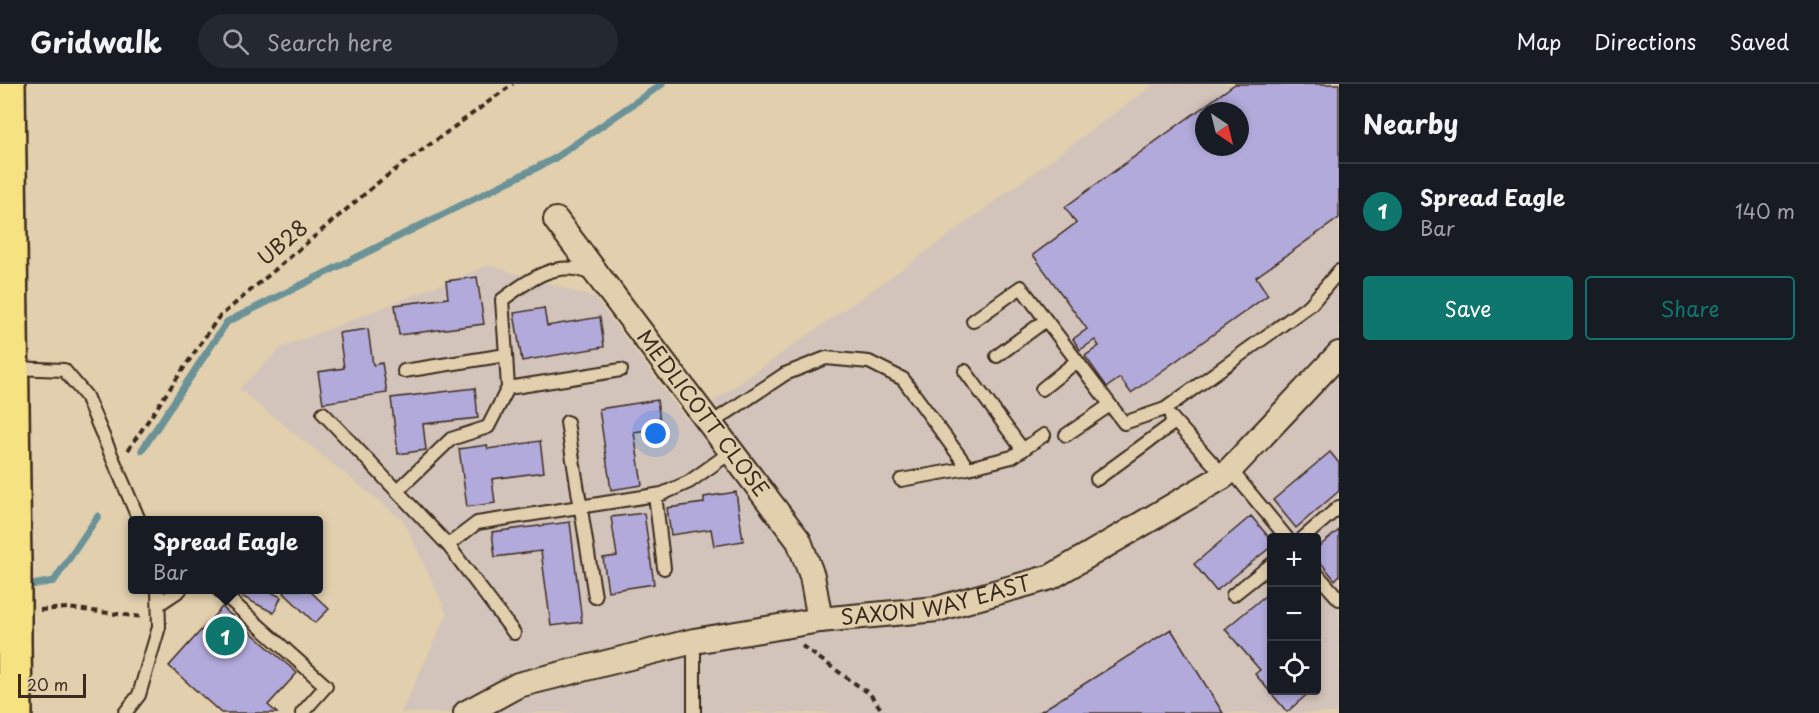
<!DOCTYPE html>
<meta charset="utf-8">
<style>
:root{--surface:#171b24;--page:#242831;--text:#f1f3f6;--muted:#9ea1a6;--line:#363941;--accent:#0f766e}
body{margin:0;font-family:"Playpen Sans",sans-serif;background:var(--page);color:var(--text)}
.controls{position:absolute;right:18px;bottom:18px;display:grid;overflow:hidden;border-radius:6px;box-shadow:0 3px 9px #0003}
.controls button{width:54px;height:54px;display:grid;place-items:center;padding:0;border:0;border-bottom:2px solid var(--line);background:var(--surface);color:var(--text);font:30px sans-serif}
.compass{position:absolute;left:1195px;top:18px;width:54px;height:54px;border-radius:50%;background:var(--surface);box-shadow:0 3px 9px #0003;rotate:145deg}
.scale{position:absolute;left:18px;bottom:15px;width:68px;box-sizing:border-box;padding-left:6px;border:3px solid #3b2a1e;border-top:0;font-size:16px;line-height:21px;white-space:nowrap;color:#3b2a1e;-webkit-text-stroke:4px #e1cfad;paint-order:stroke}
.you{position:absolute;left:656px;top:350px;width:21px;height:21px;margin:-15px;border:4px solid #fff;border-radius:50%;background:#1a73e8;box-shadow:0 0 0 9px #1a73e833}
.badge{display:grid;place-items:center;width:39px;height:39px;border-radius:50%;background:var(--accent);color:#fff;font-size:20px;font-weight:700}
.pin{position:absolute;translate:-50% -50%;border:3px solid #fff;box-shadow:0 2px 6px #0006}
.popup{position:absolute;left:128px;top:432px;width:195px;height:78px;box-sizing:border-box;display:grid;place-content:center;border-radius:6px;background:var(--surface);filter:drop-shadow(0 2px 4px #0005);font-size:20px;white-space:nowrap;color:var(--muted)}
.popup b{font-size:22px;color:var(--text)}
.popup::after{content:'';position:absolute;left:50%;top:100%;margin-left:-12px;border:12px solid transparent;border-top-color:var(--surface)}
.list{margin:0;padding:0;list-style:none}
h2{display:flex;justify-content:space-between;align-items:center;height:78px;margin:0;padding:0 24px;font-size:26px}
h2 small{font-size:20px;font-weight:400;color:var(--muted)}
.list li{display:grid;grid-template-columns:39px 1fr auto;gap:18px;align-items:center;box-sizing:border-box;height:96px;padding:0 24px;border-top:2px solid var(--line)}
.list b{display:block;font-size:22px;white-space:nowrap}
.list p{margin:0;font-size:20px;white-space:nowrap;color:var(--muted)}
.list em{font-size:20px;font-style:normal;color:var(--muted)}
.actions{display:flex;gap:12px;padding:18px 24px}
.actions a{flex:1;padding:14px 0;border:2px solid var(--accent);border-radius:6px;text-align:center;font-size:21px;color:var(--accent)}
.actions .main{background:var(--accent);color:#fff}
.icon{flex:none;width:33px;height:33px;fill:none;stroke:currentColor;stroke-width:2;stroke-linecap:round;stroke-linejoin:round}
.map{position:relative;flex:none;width:1339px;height:629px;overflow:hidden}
header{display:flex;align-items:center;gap:36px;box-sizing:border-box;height:84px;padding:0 30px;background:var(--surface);border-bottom:2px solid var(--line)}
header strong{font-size:28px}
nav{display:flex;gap:33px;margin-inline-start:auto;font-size:21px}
.search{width:420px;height:54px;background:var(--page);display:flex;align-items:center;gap:15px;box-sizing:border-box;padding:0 21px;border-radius:33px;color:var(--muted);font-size:22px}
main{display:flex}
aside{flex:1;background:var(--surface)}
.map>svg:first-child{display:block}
.built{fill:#d3c4bb;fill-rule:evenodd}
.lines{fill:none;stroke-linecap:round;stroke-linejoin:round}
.stream{stroke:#6a9297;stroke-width:7}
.building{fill:#b2aadb;stroke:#3b2a1e;stroke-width:1.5;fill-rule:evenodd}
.lane-casing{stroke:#3b2a1e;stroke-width:16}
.street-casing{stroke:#3b2a1e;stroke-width:28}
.primary-casing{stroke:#3b2a1e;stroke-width:38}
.path{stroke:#3b2a1e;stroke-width:4;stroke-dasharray:6 4.5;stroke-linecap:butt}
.lane{stroke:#e1cfad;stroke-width:12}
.street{stroke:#e1cfad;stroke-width:24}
.primary{stroke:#f7e281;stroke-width:33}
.primary-bridge-casing{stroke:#3b2a1e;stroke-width:38;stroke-linecap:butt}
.primary-bridge{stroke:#f7e281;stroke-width:33}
.labels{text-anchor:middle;stroke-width:4.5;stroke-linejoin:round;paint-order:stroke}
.street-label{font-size:21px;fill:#3b2a1e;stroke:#e1cfad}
</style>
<header>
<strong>Gridwalk</strong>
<div class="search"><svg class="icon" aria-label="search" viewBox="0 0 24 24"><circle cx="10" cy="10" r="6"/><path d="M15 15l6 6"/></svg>Search here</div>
<nav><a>Map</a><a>Directions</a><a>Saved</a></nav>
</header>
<main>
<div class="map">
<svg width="1339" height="629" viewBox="0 0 1339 629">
<rect width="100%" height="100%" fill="#e1cfad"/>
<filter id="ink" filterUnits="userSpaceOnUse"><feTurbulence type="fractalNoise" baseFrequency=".0167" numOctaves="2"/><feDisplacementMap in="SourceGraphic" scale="12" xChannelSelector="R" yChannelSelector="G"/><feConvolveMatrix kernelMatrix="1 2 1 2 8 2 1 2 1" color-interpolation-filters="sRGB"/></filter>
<g filter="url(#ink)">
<path class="built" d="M1154,0H1339V629H401L447,530L404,437L239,305L281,264L489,181L595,214L687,336L919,173ZM1204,27H1240V63H1204ZM1272,454H1316V606H1272Z"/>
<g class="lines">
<path class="stream" d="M142,366L227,238L552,76L662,0
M21,503L54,497L98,432"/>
</g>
<path class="building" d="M1235,0H1339V134L1256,193L1268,211L1131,309L1120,294L1107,303L1085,272L1099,262L1095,256L1080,266L1073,255L1087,245L1033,171L1076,139L1065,123ZM1204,27H1240V63H1204Z
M477,193L484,240L399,251L395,221L448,214L446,197Z
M544,224L547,242L600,233L604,263L522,277L514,229Z
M368,245L373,281L382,279L387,309L323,319L318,288L344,284L339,249Z
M475,304L478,334L423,340L426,366L398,370L391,314Z
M657,316L661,344L634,348L642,401L611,406L599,325Z
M540,357L544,388L492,395L495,419L467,423L459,365L487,361L488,365Z
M1330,368L1339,379V407L1296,444L1273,416Z
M736,408L743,457L714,462L711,445L671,451L667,424L704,419V413Z
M644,429L654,500L608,507L603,474L617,472L611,433Z
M1251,432L1272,457V462L1216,507L1194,480Z
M570,438L582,538L551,542L541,467L495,473L492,448Z
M1339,446V492L1335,496L1316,473V465Z
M236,506H267L281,513L274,529L235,509Z
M287,506H309L329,525L315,539L284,509Z
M1272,506V606H1312L1287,628L1255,590L1260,586L1225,545Z
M222,523L297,589L268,621L277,629H221L169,582Z
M1171,545L1223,629H1038Z"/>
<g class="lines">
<g class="lane-casing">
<path id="lane" d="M973,237L1021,203L1124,339L1165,325L1311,220L1339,187
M506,271L502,216C529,196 557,174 591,190
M997,272L1046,236
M13,284L64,286L86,312L139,436
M404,287L506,271L508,304L621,286
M965,287L1023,366
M1042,305L1077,277
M323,329L448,461
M1171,333L1224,392
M567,338L595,513
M710,340L785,290L826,274L869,278L903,295L968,384L901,396
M1066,351L1110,321
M968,384L1012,373L1044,351
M1231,386L1287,454
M1097,395L1175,338
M397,407L451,355L488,343L508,304
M655,411L664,484
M1303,454L1339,423
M1316,489L1339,515
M219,506L326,602L302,629
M1233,511L1272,480
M159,520L180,506
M514,549L448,461L477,439L662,410L689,398L731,368
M125,629L139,611L159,543L158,506
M694,629V557"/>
</g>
<g class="street-casing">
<g id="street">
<path id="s1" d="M556,136L799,457L812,492L820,536"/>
<path id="s2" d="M466,629L518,601L694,557L820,536L937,525L1051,493L1224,392L1339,270"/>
</g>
</g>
<g class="primary-casing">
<path id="primary" d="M8,0L14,483
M14,562L15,629"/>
</g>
<path class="path" d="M128,366L218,234L380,97L513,0
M40,526L67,524L143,533
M802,562L870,610L884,629"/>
<use href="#lane" class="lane"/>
<use href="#street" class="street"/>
<use href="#primary" class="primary"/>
<g class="primary-bridge-casing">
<path id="primary-bridge" d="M14,483V562"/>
</g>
<use href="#primary-bridge" class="primary-bridge"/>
</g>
</g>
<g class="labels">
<g class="street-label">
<text transform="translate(283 159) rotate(-40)" y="7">UB28</text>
<text dy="7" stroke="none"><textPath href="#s1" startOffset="243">MEDLICOTT CLOSE</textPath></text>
<text dy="7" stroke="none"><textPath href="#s2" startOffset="486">SAXON WAY EAST</textPath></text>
</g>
</g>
</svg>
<div class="controls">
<button>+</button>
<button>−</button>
<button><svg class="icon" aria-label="locate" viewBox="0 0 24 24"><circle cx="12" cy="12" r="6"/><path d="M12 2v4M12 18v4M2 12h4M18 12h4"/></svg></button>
</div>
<svg class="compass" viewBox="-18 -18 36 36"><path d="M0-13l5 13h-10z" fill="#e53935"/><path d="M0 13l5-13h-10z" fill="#9ea1a6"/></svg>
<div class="scale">20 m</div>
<div class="you"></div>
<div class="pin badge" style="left:225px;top:552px">1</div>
<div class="popup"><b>Spread Eagle</b>Bar</div>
</div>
<aside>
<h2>Nearby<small></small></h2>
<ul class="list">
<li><span class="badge">1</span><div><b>Spread Eagle</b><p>Bar</p></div><em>140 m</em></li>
</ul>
<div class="actions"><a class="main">Save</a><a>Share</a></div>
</aside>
</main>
